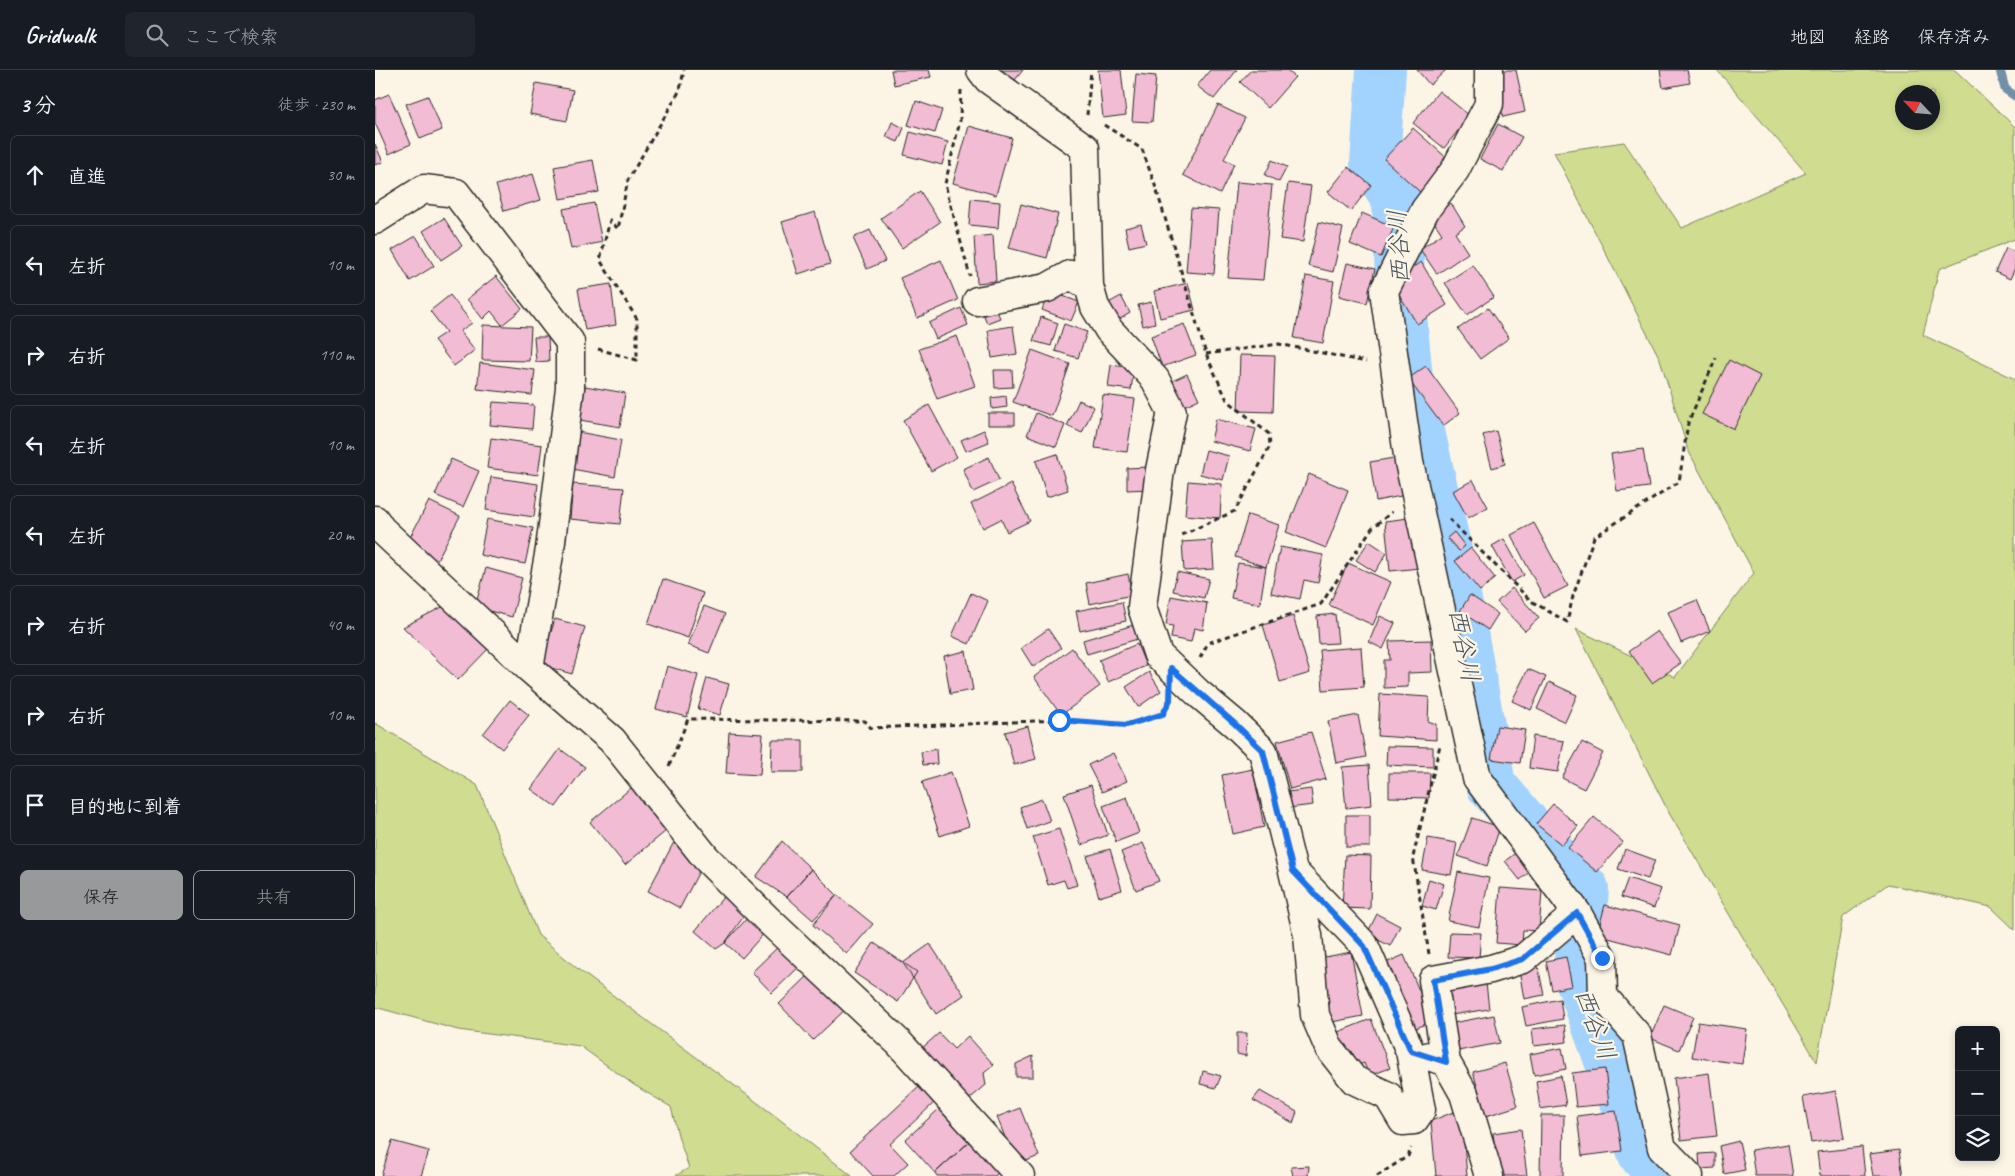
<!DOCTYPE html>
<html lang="ja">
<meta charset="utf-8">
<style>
:root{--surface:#171b24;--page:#20242c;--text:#f1f3f6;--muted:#9ea1a6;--line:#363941;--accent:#98999b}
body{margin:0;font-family:Caveat,"Klee One",sans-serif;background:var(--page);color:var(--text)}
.controls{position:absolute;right:15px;bottom:15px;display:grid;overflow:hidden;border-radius:8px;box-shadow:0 2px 8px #0003}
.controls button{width:45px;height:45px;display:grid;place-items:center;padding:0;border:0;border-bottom:1px solid var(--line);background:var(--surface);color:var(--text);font:25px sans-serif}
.compass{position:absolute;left:1520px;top:15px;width:45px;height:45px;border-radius:50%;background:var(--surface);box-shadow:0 2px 8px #0003;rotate:296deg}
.stop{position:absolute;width:15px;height:15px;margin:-11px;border:4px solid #1a73e8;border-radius:50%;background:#fff}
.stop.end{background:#1a73e8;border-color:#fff;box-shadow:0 1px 5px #0008}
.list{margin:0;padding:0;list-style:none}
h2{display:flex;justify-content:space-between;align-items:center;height:65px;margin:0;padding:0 20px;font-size:21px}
h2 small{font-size:16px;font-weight:400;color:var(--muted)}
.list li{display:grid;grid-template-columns:32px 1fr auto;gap:15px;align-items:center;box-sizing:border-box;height:80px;margin:0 10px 10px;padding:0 10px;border:1px solid var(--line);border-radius:8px}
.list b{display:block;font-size:19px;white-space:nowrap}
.list em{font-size:16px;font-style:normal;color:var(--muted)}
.actions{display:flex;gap:10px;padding:15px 20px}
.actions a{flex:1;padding:11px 0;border:1px solid var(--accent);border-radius:8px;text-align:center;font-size:18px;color:var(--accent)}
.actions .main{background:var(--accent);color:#111}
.icon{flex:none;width:28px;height:28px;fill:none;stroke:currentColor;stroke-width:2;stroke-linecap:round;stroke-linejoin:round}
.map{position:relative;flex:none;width:1640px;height:1106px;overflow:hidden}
header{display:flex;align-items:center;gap:30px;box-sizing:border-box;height:70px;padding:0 25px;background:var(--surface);border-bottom:1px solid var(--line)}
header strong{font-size:24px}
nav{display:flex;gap:28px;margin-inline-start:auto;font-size:18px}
.search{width:350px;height:45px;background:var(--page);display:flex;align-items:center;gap:12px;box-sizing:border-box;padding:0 18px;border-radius:8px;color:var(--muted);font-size:19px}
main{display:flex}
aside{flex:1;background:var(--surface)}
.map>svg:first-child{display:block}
.green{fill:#d0dc90;stroke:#7e845e;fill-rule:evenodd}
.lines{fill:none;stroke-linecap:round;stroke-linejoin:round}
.stream{stroke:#728faa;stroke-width:9}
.river{stroke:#a2d2fe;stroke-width:50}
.building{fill:#f2bcd4;stroke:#2b2b2b}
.minor-casing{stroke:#2b2b2b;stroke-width:31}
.path{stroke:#2b2b2b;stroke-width:3;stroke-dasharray:5 4;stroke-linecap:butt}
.minor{stroke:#fcf5e5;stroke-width:28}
.route{stroke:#1a73e8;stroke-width:6}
.labels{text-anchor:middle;stroke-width:4.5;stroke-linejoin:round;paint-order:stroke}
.water-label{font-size:25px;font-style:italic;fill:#495560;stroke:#fcf5e5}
</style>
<header>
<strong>Gridwalk</strong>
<div class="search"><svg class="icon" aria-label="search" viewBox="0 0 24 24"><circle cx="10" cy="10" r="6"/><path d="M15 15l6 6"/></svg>ここで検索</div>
<nav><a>地図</a><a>経路</a><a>保存済み</a></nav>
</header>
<main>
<aside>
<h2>3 分<small>徒歩 · 230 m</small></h2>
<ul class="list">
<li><svg class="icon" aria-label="ahead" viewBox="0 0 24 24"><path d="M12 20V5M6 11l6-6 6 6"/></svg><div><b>直進</b></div><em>30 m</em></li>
<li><svg class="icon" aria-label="left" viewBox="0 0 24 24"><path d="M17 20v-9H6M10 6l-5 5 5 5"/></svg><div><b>左折</b></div><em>10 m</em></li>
<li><svg class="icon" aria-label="right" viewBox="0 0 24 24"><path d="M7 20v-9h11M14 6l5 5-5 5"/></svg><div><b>右折</b></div><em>110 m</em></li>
<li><svg class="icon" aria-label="left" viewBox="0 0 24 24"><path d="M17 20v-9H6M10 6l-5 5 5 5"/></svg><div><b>左折</b></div><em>10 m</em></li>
<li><svg class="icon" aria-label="left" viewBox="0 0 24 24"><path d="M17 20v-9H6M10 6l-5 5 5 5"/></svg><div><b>左折</b></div><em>20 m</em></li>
<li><svg class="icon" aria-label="right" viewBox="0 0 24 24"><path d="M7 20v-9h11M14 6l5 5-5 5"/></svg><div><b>右折</b></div><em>40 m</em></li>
<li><svg class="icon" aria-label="right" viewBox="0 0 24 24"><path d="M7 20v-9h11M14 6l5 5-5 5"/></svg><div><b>右折</b></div><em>10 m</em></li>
<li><svg class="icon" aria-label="arrive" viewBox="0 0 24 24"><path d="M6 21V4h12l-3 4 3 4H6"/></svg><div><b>目的地に到着</b></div></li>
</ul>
<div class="actions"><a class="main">保存</a><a>共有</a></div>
</aside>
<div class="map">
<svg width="1640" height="1106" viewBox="0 0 1640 1106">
<rect width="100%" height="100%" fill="#fcf5e5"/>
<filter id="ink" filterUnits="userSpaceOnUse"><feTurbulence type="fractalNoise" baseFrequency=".02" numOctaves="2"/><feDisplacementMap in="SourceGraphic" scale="10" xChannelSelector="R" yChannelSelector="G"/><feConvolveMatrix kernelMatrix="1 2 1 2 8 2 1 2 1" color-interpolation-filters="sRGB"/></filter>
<g filter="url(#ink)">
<path class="green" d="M1342,0H1580L1640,57V169L1564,199L1548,265L1640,309V860L1616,837L1513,814L1468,847L1442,992L1294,743L1201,559L1300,607L1379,503L1313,380L1285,289L1179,82L1249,72L1307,158L1431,103ZM1528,22H1558V52H1528Z
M0,653L102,715L163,865L204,900L399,1045L477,1106H300L314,1098L304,1069L296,1037L259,1015L205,976L83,960L0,937Z"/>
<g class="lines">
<path class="stream" d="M1625,0L1630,19L1640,26"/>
<path class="river" d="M1006,0L1000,93L1022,131L1026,236L1033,309L1076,498L1116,715L1164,771L1209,819L1203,904L1268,1084L1288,1106"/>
</g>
<path class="building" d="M516,0H554L556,7L519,15Z
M620,0H648L636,15Z
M723,0H746L751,45L728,48Z
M835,0H862L839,29L822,16Z
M876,0H912L920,7L893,38L865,12Z
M1042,0H1071L1055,15Z
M1118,0H1141L1150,42L1128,47Z
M1285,0H1312L1315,13L1288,18Z
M761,4L781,6L777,52L757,51Z
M161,13L198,20L192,51L155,44Z
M1064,21L1095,46L1069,78L1038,53Z
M14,24L36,74L14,84L0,53V30Z
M53,26L67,60L45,69L31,34Z
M541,31L567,40L560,63L533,55Z
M843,35L870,48L849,89L859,94L845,124L808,105Z
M517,52L529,58L523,72L511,67Z
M1123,54L1147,67L1128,101L1105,89Z
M594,56L637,68L621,125L578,113Z
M1038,58L1074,90L1045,122L1009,89Z
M535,62L573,72L567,95L529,85Z
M0,74L8,92L0,95Z
M218,90L224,122L185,129L179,97Z
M897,90L912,97L904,112L890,105Z
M973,97L996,115L976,141L953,122Z
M158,104L166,130L129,141L121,115Z
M862,112L897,115L888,210L853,208Z
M913,113L936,116L928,172L905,169Z
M545,121L565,152L527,178L506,148Z
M596,129L625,132L623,158L594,155Z
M219,133L227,172L196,179L188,139Z
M1076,133L1090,156L1080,163L1093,183L1062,204L1045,179L1067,164L1056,147Z
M646,134L683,144L672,188L634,178Z
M816,138L844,140L839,204L811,202Z
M440,142L455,194L423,204L407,152Z
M987,143L1019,157L1006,187L975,174Z
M69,148L87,176L66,190L48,161Z
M944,152L968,158L958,202L933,196Z
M766,154L771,173L754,177L750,158Z
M495,160L510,191L492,199L478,168Z
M618,165L621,211L602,213L599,167Z
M41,166L59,196L35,211L17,180Z
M1631,178L1640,182V198L1635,209L1620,202Z
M566,190L583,230L542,248L525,208Z
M1046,192L1072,235L1042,254L1016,211Z
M972,193L1000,199L992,233L964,226Z
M1098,195L1119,227L1092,245L1070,213Z
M121,206L147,239L127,255L116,241L108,249L92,229Z
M931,206L959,211L948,273L919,268Z
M813,213L820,240L785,248L779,221Z
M236,214L241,255L210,260L203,219Z
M674,221L704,232L696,251L667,240Z
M75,225L97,253L85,261L100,280L79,296L59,270L71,262L55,241Z
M746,226L755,243L740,252L730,235Z
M776,232L780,253L768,256L763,235Z
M620,236L625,248L612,253L607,241Z
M586,238L593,255L561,269L554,253Z
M1113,238L1134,268L1105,289L1083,259Z
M666,247L683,253L676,276L658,271Z
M689,254L712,262L703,288L680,281Z
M809,254L821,285L787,297L776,266Z
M108,255L156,257L154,291L107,290Z
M638,256L642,284L617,288L613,260Z
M582,266L600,316L562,329L544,279Z
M159,267H173L174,291L161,292Z
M657,280L695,294L677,346L638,332Z
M865,285L900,286L898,342L863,341Z
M1354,290L1385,306L1359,359L1327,344Z
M105,293L160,300L157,325L102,319Z
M736,295L759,298L756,320L733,317Z
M1051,296L1085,343L1068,356L1033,309Z
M619,300H637L638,317L620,318Z
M812,304L824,329L805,338L793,313Z
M210,316L250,323L245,357L205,350Z
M728,325L760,329L752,382L720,378Z
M631,326L632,337L617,339L616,328Z
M704,330L719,337L707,363L692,356Z
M118,332L159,335L157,359L115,355Z
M554,335L582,387L556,401L528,350Z
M613,343H640V355H613Z
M661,343L690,355L681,377L652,365Z
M841,349L881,359L875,381L836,371Z
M609,360L614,372L591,381L586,370Z
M1121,361L1130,394L1117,398L1108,365Z
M203,362L246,370L240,407L197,399Z
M116,368L167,375L163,405L112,398Z
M1268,379L1274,417L1242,421L1236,384Z
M831,380L854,386L848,410L825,404Z
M682,384L693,420L672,427L661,391Z
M614,387L624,410L598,422L588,399Z
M1025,387L1031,425L1001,431L995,392Z
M76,389L104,401L88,437L60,425Z
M773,397L774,419L752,420V398Z
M934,404L973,420L951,478L911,462Z
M116,407L163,414L159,447L111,440Z
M1098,410L1113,437L1093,448L1078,421Z
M813,411L847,414L845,448L810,445Z
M198,414L249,418L245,454L195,449Z
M636,414L655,451L632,462L626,449L608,458L596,434Z
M54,431L85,446L61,492L30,477Z
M873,445L904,455L891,497L860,487Z
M1041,447L1045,498L1015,501L1010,451Z
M112,449L158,458L150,494L105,485Z
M1159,453L1193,516L1169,528L1136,465Z
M1079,462L1090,476L1084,481L1072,468Z
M1129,469L1149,505L1137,512L1117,476Z
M837,470L839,499L809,501L807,472Z
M994,471L1012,483L1000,502L981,490Z
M905,477L948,485L943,513L929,510L925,529L896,523Z
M1096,478L1120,508L1105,521L1080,491Z
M863,493L891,497L885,534L856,528Z
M973,493L1016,512L998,555L954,535Z
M111,498L147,508L137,547L100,537Z
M802,502L834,509L829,528L798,521Z
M753,504L757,525L715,534L711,513Z
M288,509L328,523L313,568L273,554Z
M1137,518L1164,548L1150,561L1122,532Z
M596,523L613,531L594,574L577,566Z
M1095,525L1123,544L1113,560L1085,541Z
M796,526L832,533L828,560L819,558L816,572L796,568L798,556L791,555Z
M1322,530L1335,561L1306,573L1293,542Z
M747,532L751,551L705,561L701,541Z
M71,535L115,577L83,610L28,557Z
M329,536L350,544L334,583L313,575Z
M960,544L963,573L944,574L942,546Z
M918,546L935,603L905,612L888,555Z
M1005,546L1020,553L1008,579L994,572Z
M180,549L210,557L197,604L166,595Z
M762,554L766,568L712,584L708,570Z
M673,559L686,578L658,597L646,578Z
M1282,561L1306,593L1277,613L1254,581Z
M1056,570L1057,602L1033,603V617L1009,618V590H1015L1014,571Z
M762,574L771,596L733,612L724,590Z
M986,577L989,617L948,620L945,580Z
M697,578L725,616L686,645L659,607Z
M591,581L598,620L575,624L569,586Z
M292,596L323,605L312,647L281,639Z
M1153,599L1171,607L1156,640L1137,631Z
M774,602L786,621L763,637L751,617Z
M332,608L354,614L345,645L323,639Z
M1174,612L1202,625L1190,652L1162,639Z
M1005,624L1054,627L1053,651L1061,654V670L1003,666Z
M135,630L154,645L127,679L108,664Z
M983,645L991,687L961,693L953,651Z
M653,656L661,689L639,695L630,662Z
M1122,656L1150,660L1145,693L1116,689Z
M354,662L388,664L385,705L351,703Z
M936,662L951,709L915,719L902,671Z
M1158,666L1189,671L1183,702L1154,698Z
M397,670H428V702H396Z
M1207,672L1228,683L1209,719L1187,708Z
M1012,676L1058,677V697L1011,695Z
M185,679L210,697L181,737L156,719Z
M561,679L562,694L548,695L546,682Z
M738,683L752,711L727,722L713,695Z
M994,695L997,735L971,738L967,697Z
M878,699L889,757L858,764L847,705Z
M576,702L594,756L565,766L547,712Z
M1014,703H1055L1054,728L1014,727Z
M262,713L297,756L250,795L215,752Z
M716,715L733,765L706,775L689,724Z
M936,719L938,735L914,738L912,722Z
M752,727L764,763L741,772L728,736Z
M667,729L675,751L652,759L645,737Z
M1178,734L1203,756L1187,775L1161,754Z
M971,745H995V777H971Z
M1219,747L1248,772L1222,802L1193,778Z
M1097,748L1125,757L1112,796L1083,786Z
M684,759L702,815L692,818L689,810L673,815L658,767Z
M1053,768L1082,773L1076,805L1047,800Z
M407,771L436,799L412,827L381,807Z
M299,772L331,788L305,838L273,821Z
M768,773L784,811L761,820L746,782Z
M735,779L747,820L724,827L712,786Z
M1250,779L1280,790L1273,809L1243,799Z
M1143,781L1157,800L1145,810L1130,791Z
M970,785L996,786L995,839L967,838Z
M436,799L462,825L438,850L412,827Z
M1083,802L1114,808L1104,857L1073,851Z
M1253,808L1286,819L1279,838L1246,827Z
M1054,809L1069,814L1061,840L1047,836Z
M1125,818L1167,821L1164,861L1148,860L1147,875L1121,873Z
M350,825L371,843L350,873L341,879L320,861Z
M462,825L498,854L472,884L438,855Z
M1230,835L1305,855L1297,885L1222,865Z
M381,838L391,861L367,888L350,873Z
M1002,844L1025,856L1015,876L992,864Z
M1075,862L1106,863L1104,888L1073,887Z
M407,873L427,894L397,923L377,902Z
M499,873L542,902L523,932L479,903Z
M555,874L589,925L561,944L528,893Z
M976,882L988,946L952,953L940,889Z
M1029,885L1057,951L1035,961L1006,895Z
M1191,887L1197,916L1177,920L1171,891Z
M1163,896L1169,925L1149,929L1144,900Z
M438,901L472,938L438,970L404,934Z
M1111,913L1114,939L1076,945L1072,919Z
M1185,929L1188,949L1151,956L1147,937Z
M1289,935L1318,947L1304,980L1275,968Z
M1119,945L1125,973L1083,981L1078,953Z
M996,949L1015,998L994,1006L989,993L982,996L977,981L966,985L958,964Z
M1323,952L1372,959L1367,994L1317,987Z
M1190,955L1192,972L1159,976L1157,959Z
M564,963L579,979L593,966L619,995L609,1003L611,1015L591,1032L545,980Z
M862,963H872L871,986L862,984Z
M1187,978L1191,999L1159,1005L1155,984Z
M658,986V1007H641V994Z
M1130,993L1143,1036L1111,1046L1098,1002Z
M1230,999L1234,1034L1201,1037L1197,1003Z
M828,1001L846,1006L841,1018L825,1014Z
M1334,1003L1342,1066L1306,1070L1299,1008Z
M1186,1006L1191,1035L1165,1039L1161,1011Z
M545,1016L560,1032L515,1074L533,1093L519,1106H498L475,1081Z
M885,1021L922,1042L918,1053L878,1030Z
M1461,1021L1469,1068L1436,1073L1428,1027Z
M645,1038L664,1086L641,1095L622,1047Z
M564,1039L594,1072L560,1103L530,1070Z
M1086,1039L1092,1106H1061L1056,1051Z
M1241,1041L1247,1081L1207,1086L1202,1046Z
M1166,1045H1189L1188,1106H1165Z
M1146,1059L1152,1106H1123L1118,1063Z
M17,1071L54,1081L46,1106H6Z
M1364,1071L1370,1100L1349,1104L1344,1076Z
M594,1072L623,1103L620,1106H562L560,1103Z
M1413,1074L1418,1106H1380L1376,1080Z
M1487,1077L1490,1106H1445L1442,1082Z
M1524,1080L1528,1106H1498L1494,1084Z
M1340,1083V1098L1325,1099L1324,1084Z
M934,1096L933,1106H918L916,1097Z"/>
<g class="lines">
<g class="minor-casing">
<path id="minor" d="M606,0L613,9L710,78L714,216L720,237L734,260L780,309L797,342L785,400L767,537L783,585L823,623L860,654L888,681L918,801L989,875L1035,981L1046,1040L1039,1050L1028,1051L1013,1026L979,1010L954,978L940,945L933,865L918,801
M1114,0V34L1080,100L1050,140L1009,221L1034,392L1102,708L1202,843L1227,888L1228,926L1262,965L1287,1078L1314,1106
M0,150L49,119L81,123L195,272V318L175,479L154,598
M602,231L672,218L695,205L714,216
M0,450L6,459L154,598L237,670L331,788L391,848L524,973L645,1106
M1054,986L1071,992L1089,1024L1114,1106
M1071,992L1058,910L1116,899L1148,889L1202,843"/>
</g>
<path class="path" d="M586,20L585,51L570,114L595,206
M712,45L716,0
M729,55L767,79L781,118L831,284L852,330L894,364L895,376L860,441L804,466
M223,279L262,290V249L225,190L235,150L243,159L253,110L305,20L309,0
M831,284L904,274L991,292
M1074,449L1156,531L1192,552L1198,526L1219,467L1304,412L1313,353L1341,288
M825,588L833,573L946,534L997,458L1017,442
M294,696L313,649L490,651L496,658L684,650L752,655L788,644L794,633
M1054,884L1038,787L1065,675
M1002,1106L1033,1086L1036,1078"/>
<use href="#minor" class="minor"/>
</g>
</g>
<g class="lines" filter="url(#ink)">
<path class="route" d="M684,650L752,655L788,644L795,630L796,598L860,654L888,681L918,801L989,876L1036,981L1071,992L1058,910L1116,899L1148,889L1202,843L1227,888"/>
</g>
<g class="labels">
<g class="water-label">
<text transform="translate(1023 177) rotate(-93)" y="9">西谷川</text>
<text transform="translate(1090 575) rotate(79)" y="9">西谷川</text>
<text transform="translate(1221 954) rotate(70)" y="9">西谷川</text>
</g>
</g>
</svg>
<div class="controls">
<button>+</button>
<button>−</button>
<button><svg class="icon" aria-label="layers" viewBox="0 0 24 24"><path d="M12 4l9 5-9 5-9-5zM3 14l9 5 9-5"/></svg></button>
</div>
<svg class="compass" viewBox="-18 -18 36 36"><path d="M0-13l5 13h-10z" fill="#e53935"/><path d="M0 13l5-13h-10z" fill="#9ea1a6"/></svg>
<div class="stop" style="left:684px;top:650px"></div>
<div class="stop end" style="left:1227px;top:888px"></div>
</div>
</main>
